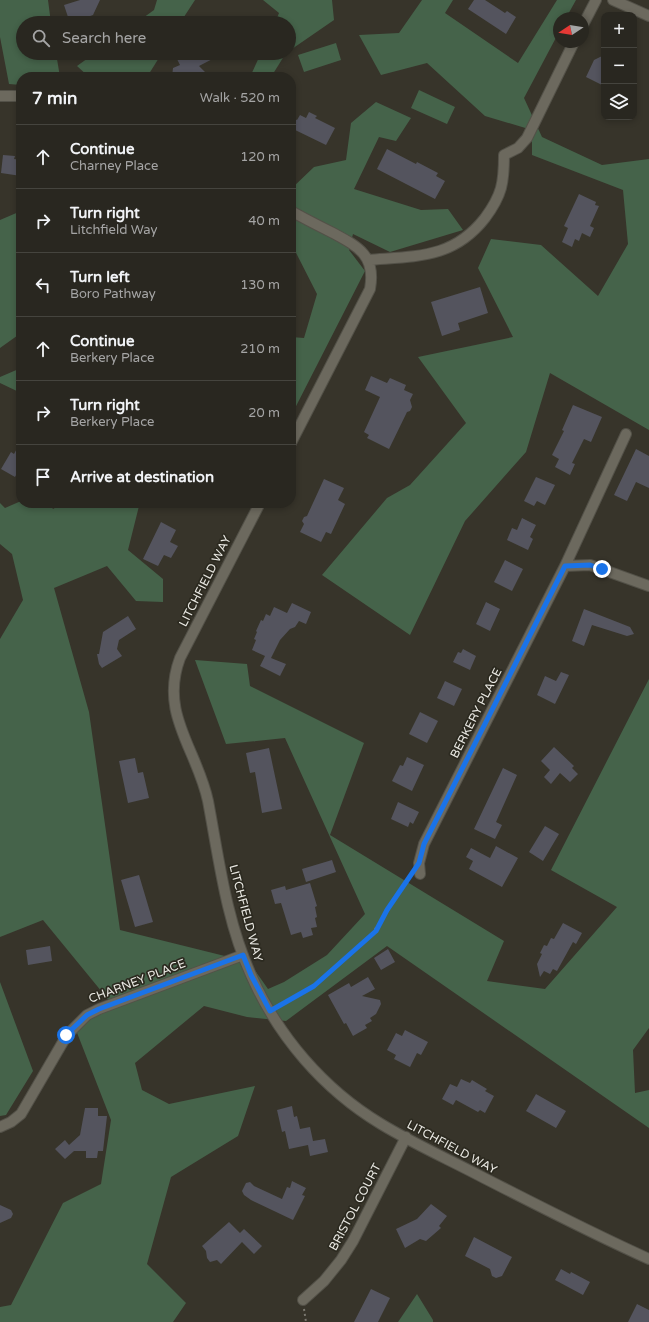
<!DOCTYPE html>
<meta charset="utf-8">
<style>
:root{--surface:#292720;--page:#312f29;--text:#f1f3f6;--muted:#a5a5a5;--line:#45443e}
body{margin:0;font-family:"Varela Round",sans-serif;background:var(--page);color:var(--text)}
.controls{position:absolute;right:12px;top:12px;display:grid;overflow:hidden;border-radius:8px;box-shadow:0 2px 6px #0003}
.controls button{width:36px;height:36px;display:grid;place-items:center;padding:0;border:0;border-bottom:1px solid var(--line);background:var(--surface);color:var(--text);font:20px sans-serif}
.compass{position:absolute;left:553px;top:12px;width:36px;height:36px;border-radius:50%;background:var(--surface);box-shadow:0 2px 6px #0003;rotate:258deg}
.stop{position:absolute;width:12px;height:12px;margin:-9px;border:3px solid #1a73e8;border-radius:50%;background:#fff}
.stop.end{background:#1a73e8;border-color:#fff;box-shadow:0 1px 4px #0008}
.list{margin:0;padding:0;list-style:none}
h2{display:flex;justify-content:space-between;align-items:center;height:52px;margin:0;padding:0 16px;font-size:17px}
h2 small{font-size:13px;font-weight:400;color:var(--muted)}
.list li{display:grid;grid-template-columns:26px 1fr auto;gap:12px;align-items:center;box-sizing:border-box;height:64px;padding:0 16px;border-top:1px solid var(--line)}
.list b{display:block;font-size:15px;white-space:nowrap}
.list p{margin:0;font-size:13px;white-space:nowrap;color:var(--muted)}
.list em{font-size:13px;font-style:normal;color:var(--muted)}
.icon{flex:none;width:22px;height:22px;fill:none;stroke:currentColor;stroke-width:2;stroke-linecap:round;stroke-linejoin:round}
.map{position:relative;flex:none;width:649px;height:1322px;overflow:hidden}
.search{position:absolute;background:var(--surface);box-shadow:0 2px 6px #0003;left:16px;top:16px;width:280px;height:44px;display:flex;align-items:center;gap:10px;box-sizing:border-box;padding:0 14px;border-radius:22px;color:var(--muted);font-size:15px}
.panel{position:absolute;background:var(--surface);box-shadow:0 2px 6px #0003;left:16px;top:72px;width:280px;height:436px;border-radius:16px}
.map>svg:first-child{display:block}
.green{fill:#45634a}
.building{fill:#54545e}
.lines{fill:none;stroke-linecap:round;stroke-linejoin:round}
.minor-casing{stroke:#535148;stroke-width:12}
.path{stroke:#7a776f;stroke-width:2;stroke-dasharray:2 3;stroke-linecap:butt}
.minor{stroke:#6c695e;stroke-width:10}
.route{stroke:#1a73e8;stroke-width:5}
.labels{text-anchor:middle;stroke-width:3.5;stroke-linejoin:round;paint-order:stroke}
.street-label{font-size:12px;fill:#eae9e3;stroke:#2c2a20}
</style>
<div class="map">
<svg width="649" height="1322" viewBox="0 0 649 1322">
<rect width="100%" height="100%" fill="#37342a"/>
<path class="green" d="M0,0H48L51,23H23V53H56L60,77H21V85L9,84L0,37Z
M157,0H195L180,23H136L154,10Z
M263,0H332L334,20L289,51V23H275L279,13Z
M422,0H453L445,13L518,63L557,0H576L566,18H559V32L524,98L542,137L602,165L649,159V430L550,373L526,452L465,521L410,635L322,575L387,498L410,485L466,423L418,357L513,337L478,268L491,239L541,245L598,296L628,244L623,190L532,155V130L485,116L427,63L381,75L359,35L399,33Z
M336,43L341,60L304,72L298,55Z
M95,53H162L147,77H89L77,66Z
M261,53H286L271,77H250Z
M419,90L455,107L447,124L411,108Z
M376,102L411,118L396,141L379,137L354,189L421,210L448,209L463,230L390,252L353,234L349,250L365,271L291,416V337L304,338L317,294L291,243V189L314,167L346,160L351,123Z
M21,211V333L0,348V220Z
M21,368V393L0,383V377Z
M21,501V503H49L53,509L63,503H144L139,506L128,550L163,579V602L136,601L107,566L54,588L89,712L120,930L249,962L268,989L284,982L327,955L365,914L285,738L226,744L195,660L247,664L250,686L364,743L330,835L504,941L487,981L545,989L617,907L551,870L649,679V1028L633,1050L635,1093L649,1090V1128L387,946L286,1021L247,1017L204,1006L135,1063L142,1090L169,1104L255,1086L238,1136L171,1177L147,1264L186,1303L173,1322H0V1307L11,1305L63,1203L101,1184L111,1120L74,1025L111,1003L43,920L0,937V639L23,600L12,554L0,544V503L5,508Z
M0,982L33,1071L6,1115L0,1116Z
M417,1294L433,1320V1322H398Z"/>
<path class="building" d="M80,0H100L93,15L79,20L80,23H70L64,5Z
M474,0H485L505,13L507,11L516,17L506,34L468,9Z
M174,53H224L199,66L210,77H172L173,68L180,65Z
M604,55V86L586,77L594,60Z
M309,112L317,116L315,118L335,128L326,145L291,128V117L297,120L300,115L306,118Z
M387,149L416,164L417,162L438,173L436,176L445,181L435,199L377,169Z
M3,155L15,156L14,159L21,160V176L1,173Z
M579,194L596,202L595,205L599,206L590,226L594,228L590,237L582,233L579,241L575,239L572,247L562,242L568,228L564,226Z
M480,287L488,313L458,323L460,330L442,336L431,302Z
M371,376L387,383L390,378L406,385L404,390L413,394L410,400L412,407L410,411L407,412L389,449L367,438L369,435L364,432L380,397L365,390Z
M573,405L602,417L591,442L584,439L572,463L575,464L570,475L555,467L559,459L552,455L564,431L562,430Z
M21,441V466L15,477L1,469L11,452L14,454Z
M636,449L649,456V488L636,482L627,501L614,495Z
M536,477L555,485L545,505L537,501L534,506L524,501Z
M324,479L344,488L338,500L345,504L331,534L326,532L321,542L300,532L304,524L302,521L304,517L307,516Z
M522,518L536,525L530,537L533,539L528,550L507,540L512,528L517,530Z
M161,522L176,530L170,542L178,546L171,558L164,555L158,566L143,559Z
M505,560L523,569L512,591L494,582Z
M486,602L500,609L490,631L476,624Z
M292,603L311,612L306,624L299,621L295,627L290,629L280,640L271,658L286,664L280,676L260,666L265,656L252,650L256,640L254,639L257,632L256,631L261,620L263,621L266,614L270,616L274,607L287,613Z
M584,609L630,627L634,634L627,636L592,625L584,646L572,641Z
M128,616L136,629L119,640L117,649L122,656L102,668L99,664L97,654H99L103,632Z
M463,649L476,656L470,670L453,662L458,652L461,653Z
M561,672L569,675L555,704L537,695L545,676L556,681Z
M445,681L462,689L454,706L437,698Z
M420,712L438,721L427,743L409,734Z
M554,747L574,766L572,768L578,774L570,782L560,773L551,784L544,777L550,770L541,761Z
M269,748L282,809L262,813L255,772L250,773L246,753Z
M407,757L424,765L412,791L392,781L400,765L403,766Z
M135,758L138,773L143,772L149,798L128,803L119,761Z
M503,768L517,775L496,822L502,825L495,839L474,829Z
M398,802L419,812L413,824L410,822L408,827L391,819Z
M545,826L559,834L543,861L529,852Z
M496,846L518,858L502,887L469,869L473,861L466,857L471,848L490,858Z
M332,860L336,872L306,882L302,869Z
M139,875L153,922L135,927L121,880Z
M310,883L317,906L315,907L317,917L315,918L317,927L311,928L313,935L303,938L301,932L291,935L281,903L275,904L271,890L285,886L286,890Z
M563,923L582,933L576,944L573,942L557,971L553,969L550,974L544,971L540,977L537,964L542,954L540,953L544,945L547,946L551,938L554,939Z
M50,946L52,961L28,965L26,950Z
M388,949L395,962L381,970L374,958Z
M368,977L375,989L362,996L380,1000L381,1004L376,1014L370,1018L372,1021L365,1025L367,1028L353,1036L346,1023L344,1024L328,995L349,983L351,987Z
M405,1030L428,1042L421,1055L417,1053L410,1067L394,1059L396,1055L387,1050L396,1033L402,1036Z
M461,1079L470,1083L472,1080L487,1089L485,1091L494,1096L485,1113L480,1110L478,1112L456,1100L453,1105L442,1099L450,1084L457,1087Z
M536,1094L566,1111L556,1128L526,1111Z
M292,1106L294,1117L297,1116L300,1129L310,1127L313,1141L325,1139L328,1152L310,1156L308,1145L289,1149L285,1131L282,1132L277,1110Z
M85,1108H98V1116H107L103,1151H98L97,1158H86V1151H74L65,1159L55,1149L65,1140L69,1145L80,1135Z
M292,1181L306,1188L302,1195L305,1196L293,1220L251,1200L244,1195L242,1191L246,1183L250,1182L254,1186L282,1199L287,1187L290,1188Z
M431,1204L447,1216L439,1226L441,1228L426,1241L420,1239L405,1248L396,1229L417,1219Z
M0,1205L11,1210L13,1214L11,1218L0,1223Z
M229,1222L240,1233L244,1229L262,1246L254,1254L242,1242L221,1264L217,1260L210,1262L207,1258L206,1251L202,1246Z
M474,1237L512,1257L502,1276L496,1278L492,1276L490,1269L465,1256Z
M561,1269L570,1274L571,1272L590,1282L583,1295L555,1280Z
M371,1289L390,1298L378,1322H354Z
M637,1304L649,1310V1322H628Z"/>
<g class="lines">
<g class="minor-casing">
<path id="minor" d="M613,0L649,16
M583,25L596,0
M0,96H21
M291,211C305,219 319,226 333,233C359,247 376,256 370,289L291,443
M368,260C416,256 453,259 485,218C502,195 504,183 504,155L518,148L527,138L574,42
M260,503L180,658C159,714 197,749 208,801C219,859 226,920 251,975C278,1036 323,1089 381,1124C414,1144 450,1160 484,1178C539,1206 593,1234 649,1259
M565,566L626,434
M420,874L419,863L424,844L565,566L590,565L649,586
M0,1127L11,1122L21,1114L67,1035L87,1015L99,1009L243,955
M303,1300L324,1281L341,1260L353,1241L406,1137"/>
</g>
<path class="path" d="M278,1007L314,986L371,935L411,876
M304,1309L306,1322"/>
<use href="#minor" class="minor"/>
</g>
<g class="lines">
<path class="route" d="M66,1035L87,1015L99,1009L243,955L251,975L270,1011L314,986L376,931L387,910L419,863L424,844L565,566L590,565L602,569"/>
</g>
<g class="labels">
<g class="street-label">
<text transform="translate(205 581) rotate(-63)" y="4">LITCHFIELD WAY</text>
<text transform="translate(476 713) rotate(-63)" y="4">BERKERY PLACE</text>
<text transform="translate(246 913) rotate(75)" y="4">LITCHFIELD WAY</text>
<text transform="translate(137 981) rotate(-21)" y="4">CHARNEY PLACE</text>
<text transform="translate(452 1147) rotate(28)" y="4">LITCHFIELD WAY</text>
<text transform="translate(355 1207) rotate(-62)" y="4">BRISTOL COURT</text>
</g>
</g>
</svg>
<div class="controls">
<button>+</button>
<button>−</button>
<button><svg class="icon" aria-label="layers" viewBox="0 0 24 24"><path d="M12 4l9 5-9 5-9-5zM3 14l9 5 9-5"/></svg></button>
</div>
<svg class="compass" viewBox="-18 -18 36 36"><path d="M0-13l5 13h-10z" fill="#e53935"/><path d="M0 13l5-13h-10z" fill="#a5a5a5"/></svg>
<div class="stop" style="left:66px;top:1035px"></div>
<div class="stop end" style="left:602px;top:569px"></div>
<div class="search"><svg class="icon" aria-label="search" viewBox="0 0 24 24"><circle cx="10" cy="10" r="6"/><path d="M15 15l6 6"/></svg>Search here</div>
<section class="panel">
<h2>7 min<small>Walk · 520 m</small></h2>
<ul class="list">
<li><svg class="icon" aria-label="ahead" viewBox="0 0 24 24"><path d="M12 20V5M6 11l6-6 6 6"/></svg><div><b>Continue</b><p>Charney Place</p></div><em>120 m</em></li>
<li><svg class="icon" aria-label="right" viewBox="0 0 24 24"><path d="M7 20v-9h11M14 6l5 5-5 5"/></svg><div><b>Turn right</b><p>Litchfield Way</p></div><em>40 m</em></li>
<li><svg class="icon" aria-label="left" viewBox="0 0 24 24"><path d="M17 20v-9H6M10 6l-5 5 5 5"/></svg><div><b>Turn left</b><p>Boro Pathway</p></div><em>130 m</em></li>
<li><svg class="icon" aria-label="ahead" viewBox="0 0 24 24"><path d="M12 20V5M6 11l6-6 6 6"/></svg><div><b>Continue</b><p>Berkery Place</p></div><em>210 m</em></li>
<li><svg class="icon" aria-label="right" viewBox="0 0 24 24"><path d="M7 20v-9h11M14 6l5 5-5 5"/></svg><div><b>Turn right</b><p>Berkery Place</p></div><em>20 m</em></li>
<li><svg class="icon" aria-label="arrive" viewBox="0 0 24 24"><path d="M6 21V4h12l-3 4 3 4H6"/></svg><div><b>Arrive at destination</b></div></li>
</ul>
</section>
</div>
